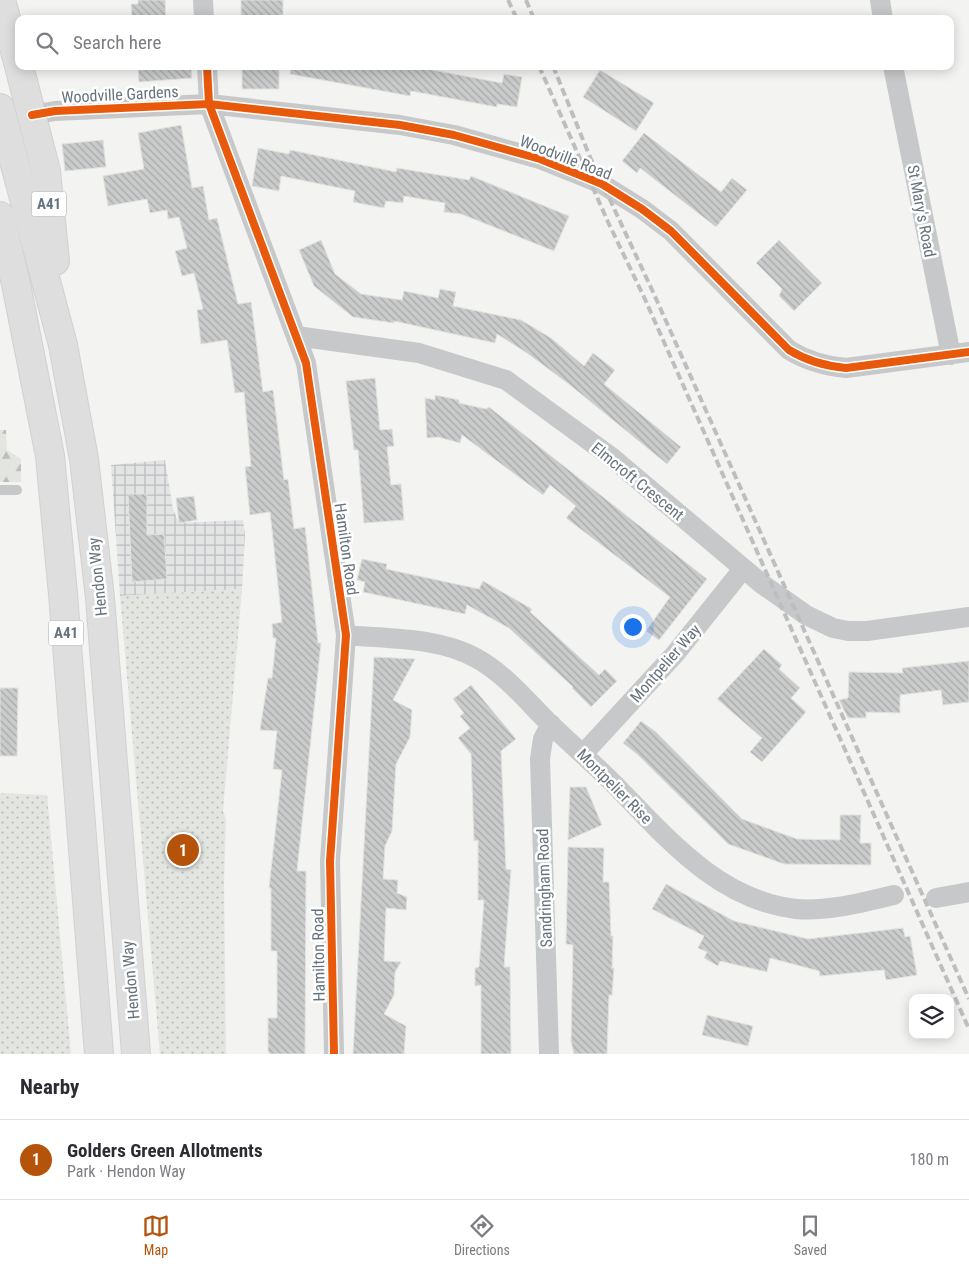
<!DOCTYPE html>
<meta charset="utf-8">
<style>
:root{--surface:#fff;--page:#f7f7f7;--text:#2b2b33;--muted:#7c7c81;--line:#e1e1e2;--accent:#b45309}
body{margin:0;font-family:"Roboto Condensed",sans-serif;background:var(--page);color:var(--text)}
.controls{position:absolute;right:15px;bottom:15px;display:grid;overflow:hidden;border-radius:10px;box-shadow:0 2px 12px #0003}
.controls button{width:45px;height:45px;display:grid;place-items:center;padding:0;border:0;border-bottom:1px solid var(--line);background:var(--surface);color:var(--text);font:25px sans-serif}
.you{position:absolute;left:632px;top:626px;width:18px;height:18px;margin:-12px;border:4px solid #fff;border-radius:50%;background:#1a73e8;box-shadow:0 0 0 8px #1a73e833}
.badge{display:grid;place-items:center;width:32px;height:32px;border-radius:50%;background:var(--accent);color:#fff;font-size:16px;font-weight:700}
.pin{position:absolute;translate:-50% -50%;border:2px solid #fff;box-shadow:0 1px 5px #0006}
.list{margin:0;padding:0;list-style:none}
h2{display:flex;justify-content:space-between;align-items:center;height:65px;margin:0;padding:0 20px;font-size:21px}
h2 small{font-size:16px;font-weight:400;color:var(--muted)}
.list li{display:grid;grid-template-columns:32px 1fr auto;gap:15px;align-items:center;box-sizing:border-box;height:80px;padding:0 20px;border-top:1px solid var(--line)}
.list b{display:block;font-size:19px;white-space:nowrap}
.list p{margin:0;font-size:16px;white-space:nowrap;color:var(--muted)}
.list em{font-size:16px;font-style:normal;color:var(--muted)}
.icon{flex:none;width:28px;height:28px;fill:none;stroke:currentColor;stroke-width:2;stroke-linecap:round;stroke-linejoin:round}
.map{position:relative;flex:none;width:969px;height:1054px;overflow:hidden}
.search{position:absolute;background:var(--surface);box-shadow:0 2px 12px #0003;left:15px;right:15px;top:15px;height:55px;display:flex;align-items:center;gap:12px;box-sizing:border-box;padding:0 18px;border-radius:10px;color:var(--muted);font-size:19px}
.sheet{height:145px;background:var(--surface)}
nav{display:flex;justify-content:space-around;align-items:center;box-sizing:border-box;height:70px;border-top:1px solid var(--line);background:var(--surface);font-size:14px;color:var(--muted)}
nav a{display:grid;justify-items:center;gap:2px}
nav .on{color:var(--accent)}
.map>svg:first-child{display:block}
.industrial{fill:url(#industrial-grid)}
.forest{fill:url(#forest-firs)}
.park{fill:url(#park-dots)}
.building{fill:url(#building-back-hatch);stroke:#e2e2e1}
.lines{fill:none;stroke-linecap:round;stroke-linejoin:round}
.highway-casing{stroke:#d0d1d1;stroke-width:30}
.lane{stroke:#c7c8c9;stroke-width:10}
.street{stroke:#c7c8c9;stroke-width:20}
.highway{stroke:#dddedd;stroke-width:28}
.rail{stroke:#bdbebf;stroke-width:4;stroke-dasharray:8 4;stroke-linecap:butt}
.cycleway-casing{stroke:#fff;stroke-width:11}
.cycleway{stroke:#e8590c;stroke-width:8}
.labels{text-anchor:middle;stroke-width:5;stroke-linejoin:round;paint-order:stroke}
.shield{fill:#fff;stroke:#949da5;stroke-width:1}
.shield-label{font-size:15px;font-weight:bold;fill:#66737e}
.street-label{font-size:16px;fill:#66737e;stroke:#fff}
</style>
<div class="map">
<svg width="969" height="1054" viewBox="0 0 969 1054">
<defs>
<pattern id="industrial-grid" width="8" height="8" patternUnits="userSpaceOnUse" patternTransform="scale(1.25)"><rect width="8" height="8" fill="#e3e4e4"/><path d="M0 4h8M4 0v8" fill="none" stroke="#bcbdbe"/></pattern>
<pattern id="forest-firs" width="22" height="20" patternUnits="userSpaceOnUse" patternTransform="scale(1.25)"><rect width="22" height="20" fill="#e2e5e0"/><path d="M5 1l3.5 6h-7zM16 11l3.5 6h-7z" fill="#bbbebb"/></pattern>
<pattern id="park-dots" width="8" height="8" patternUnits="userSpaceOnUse" patternTransform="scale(1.25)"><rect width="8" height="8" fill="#e2e5e0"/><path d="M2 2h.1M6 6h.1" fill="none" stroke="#bbbebb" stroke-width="1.8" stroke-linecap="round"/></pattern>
<pattern id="building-back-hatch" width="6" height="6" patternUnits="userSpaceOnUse" patternTransform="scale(1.25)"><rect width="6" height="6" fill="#cacbcb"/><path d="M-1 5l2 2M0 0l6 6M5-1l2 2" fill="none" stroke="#a8a9aa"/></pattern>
</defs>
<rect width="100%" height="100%" fill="#f3f3f1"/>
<path class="industrial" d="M165,460L173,509L179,523L243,520L245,535L242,589L120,596L111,465Z"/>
<path class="forest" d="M0,430H6L7,450L21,459V482H0Z"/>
<path class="park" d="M242,589L223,811L226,819L224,882L226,1054H160L120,596Z
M0,793L47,795L71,1054H0Z"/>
<path class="building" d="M138,0H165L166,19H132L131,4H138Z
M241,0H283V19H241Z
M138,66H191L192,78L139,82Z
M242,66H279V89H242Z
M291,66H411L502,83L504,74L522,77L517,107L497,104V107L411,91L410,96L290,74Z
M600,70L654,103L636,131L583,97Z
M181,125L192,188L203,186L209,220L217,218L238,304L251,302L263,392L273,390L284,480L288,479L294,529L305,527L318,643H321L297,871H306L305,1054H270L268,1051V1018H277V951H271V888H269L282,770L273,769L277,731L260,730L268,678H272L276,638H273L272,624L282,622L270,512L250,515L245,467L251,466L244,392L235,393L227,340L201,344L197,310L203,309L194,273L182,276L175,251L187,248L179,217L168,219L167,210L150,213L147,199L108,206L103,176L144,169L138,133Z
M644,133L721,192L732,178L747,190L716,227L640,168L637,173L622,161Z
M103,140L106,167L65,171L62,144Z
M258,148L289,154L290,150L396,172L397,168L469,180L471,176L569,216L554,251L461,214L444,212L445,203L404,196L403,203L386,201L384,208L353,202L355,191L281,176L279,191L252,186Z
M321,240L335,274L361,294L402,300L404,291L438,298L440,289L456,292L453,306L521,320L551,338L584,366L593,353L615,370L604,384L681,447L667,464L570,385L527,353L497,334L495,343L394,321V323L353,317L314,286L299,250Z
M779,240L822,283L794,311L779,296L782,289L756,263Z
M375,378L380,430L392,429L394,446L387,447L391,485L401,484L404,520L364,523L358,450H354L346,381Z
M435,395L459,400V403L486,409L489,407L707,579L659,640L646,631L670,597L566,518L576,506L550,485L543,495L462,435L460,443L438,437L427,438L425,398L435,400Z
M128,494H147V535L164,534L167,579L132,582Z
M194,496L197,520L179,523L176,498Z
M362,559L387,564L386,569L479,589L483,581L532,609L530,612L599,675L605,669L617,681L591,707L572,688L573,687L509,628L467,605L465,614L363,592L365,582L357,580Z
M764,649L782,665L779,669L800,688L791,698L806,712L762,762L750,752L762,738L717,699Z
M374,657L415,659L393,700L412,710L410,737L396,764L392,831L385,846L383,879L398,880L397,893L407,897L406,910L386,908L384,961L401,962L395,972L394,995L384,1014L406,1026L404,1054H353Z
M969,661V702L943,705L941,690L900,695V713L866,712V718H848L839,700L848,698L849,672L903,673L902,668Z
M471,685L516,739L501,751L506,869L511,870L504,967H510L511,1054H481V985L475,986V968L479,967L484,900H478V840L474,841L471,754L458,738L470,728L460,716L464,713L453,699Z
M0,688H18L17,756H0Z
M641,721L656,732L742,819L797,839L840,840V815H861L860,843H871V865L784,864L728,844L638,755L623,743Z
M570,787H586L602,825L568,840Z
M568,847L604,848L603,882H609L611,936H613L612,968H614L612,995H609L607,1054H574L571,1041L573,945L566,944Z
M666,884L734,921L808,939L903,928L905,937L910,936L917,975L886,980L884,970L820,976L819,971L770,958L767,972L720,961L718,966L704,958L707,952L698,948L704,936L652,909Z
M707,1015L753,1026L748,1046L702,1035Z"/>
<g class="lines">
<g class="highway-casing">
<path id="highway" d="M1,0L19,66
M19,66L46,171L55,261
M0,108L63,345L84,459L100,598L136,1054
M0,216L16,284L50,456L63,594L99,1054"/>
</g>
<path class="lane" d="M0,490H17"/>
<path class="street" d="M203,0L204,19
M880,0L883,19
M207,66L209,104L306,363L346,635L330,861L334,1054
M893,66L951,355
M32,115L55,111L209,104L400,125L454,135L540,159L602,184L642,209L671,231L789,350C807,361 824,366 846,368L969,352
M296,336L419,353L506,380L610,456L762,584L806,615L833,628L848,631H867L969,617
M346,635C388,639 438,637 476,658C505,674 526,700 549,723C571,744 594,764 615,785C667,838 718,900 796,909C828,912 863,902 894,895
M583,754L675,654L743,569
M936,898L969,892
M549,1054L540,759L543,739L551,724"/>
<use href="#highway" class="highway"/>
<path class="rail" d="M508,0L517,19
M526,0L534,19
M539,66L608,222L644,297L969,1029
M553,66L590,157L653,292L969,999"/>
<g class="cycleway-casing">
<path id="cycleway" d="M207,66L209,104L306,363L346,635L330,861L334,1054
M32,115L55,111L209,104L400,125L454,135L540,159L602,184L642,209L671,231L789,350C807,361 824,366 846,368L969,352"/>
</g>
<use href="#cycleway" class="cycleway"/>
</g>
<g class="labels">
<g class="shield">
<rect x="31.5" y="191.5" width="35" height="25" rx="4"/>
<rect x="48.5" y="620.5" width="35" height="25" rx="4"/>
</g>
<g class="shield-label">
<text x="49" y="209">A41</text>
<text x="66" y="638">A41</text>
</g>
<g class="street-label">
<text transform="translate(120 94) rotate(-3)" y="6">Woodville Gardens</text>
<text transform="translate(566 157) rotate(21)" y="6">Woodville Road</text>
<text transform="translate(922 211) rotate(79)" y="6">St Mary's Road</text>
<text transform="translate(638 481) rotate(39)" y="6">Elmcroft Crescent</text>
<text transform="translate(347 549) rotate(82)" y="6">Hamilton Road</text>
<text transform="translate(97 577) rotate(-96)" y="6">Hendon Way</text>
<text transform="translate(665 663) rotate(-49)" y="6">Montpelier Way</text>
<text transform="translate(615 786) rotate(45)" y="6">Montpelier Rise</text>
<text transform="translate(544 888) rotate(-92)" y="6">Sandringham Road</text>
<text transform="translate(318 955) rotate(-91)" y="6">Hamilton Road</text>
<text transform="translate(130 980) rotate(-95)" y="6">Hendon Way</text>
</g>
</g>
</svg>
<div class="controls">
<button><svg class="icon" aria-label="layers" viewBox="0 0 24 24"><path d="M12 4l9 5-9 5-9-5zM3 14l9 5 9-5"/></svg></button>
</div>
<div class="you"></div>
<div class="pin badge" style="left:183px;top:850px">1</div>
<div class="search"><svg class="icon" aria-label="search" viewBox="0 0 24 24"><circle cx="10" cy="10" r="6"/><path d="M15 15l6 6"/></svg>Search here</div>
</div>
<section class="sheet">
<h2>Nearby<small></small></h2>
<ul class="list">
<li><span class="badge">1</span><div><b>Golders Green Allotments</b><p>Park · Hendon Way</p></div><em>180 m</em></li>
</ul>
</section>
<nav>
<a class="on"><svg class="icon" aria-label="map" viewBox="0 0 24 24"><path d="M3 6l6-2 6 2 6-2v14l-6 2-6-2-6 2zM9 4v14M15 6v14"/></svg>Map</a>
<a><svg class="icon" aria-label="directions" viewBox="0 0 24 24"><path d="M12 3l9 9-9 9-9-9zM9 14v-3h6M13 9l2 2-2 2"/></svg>Directions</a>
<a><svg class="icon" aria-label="saved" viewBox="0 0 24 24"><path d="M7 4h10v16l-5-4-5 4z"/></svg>Saved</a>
</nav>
